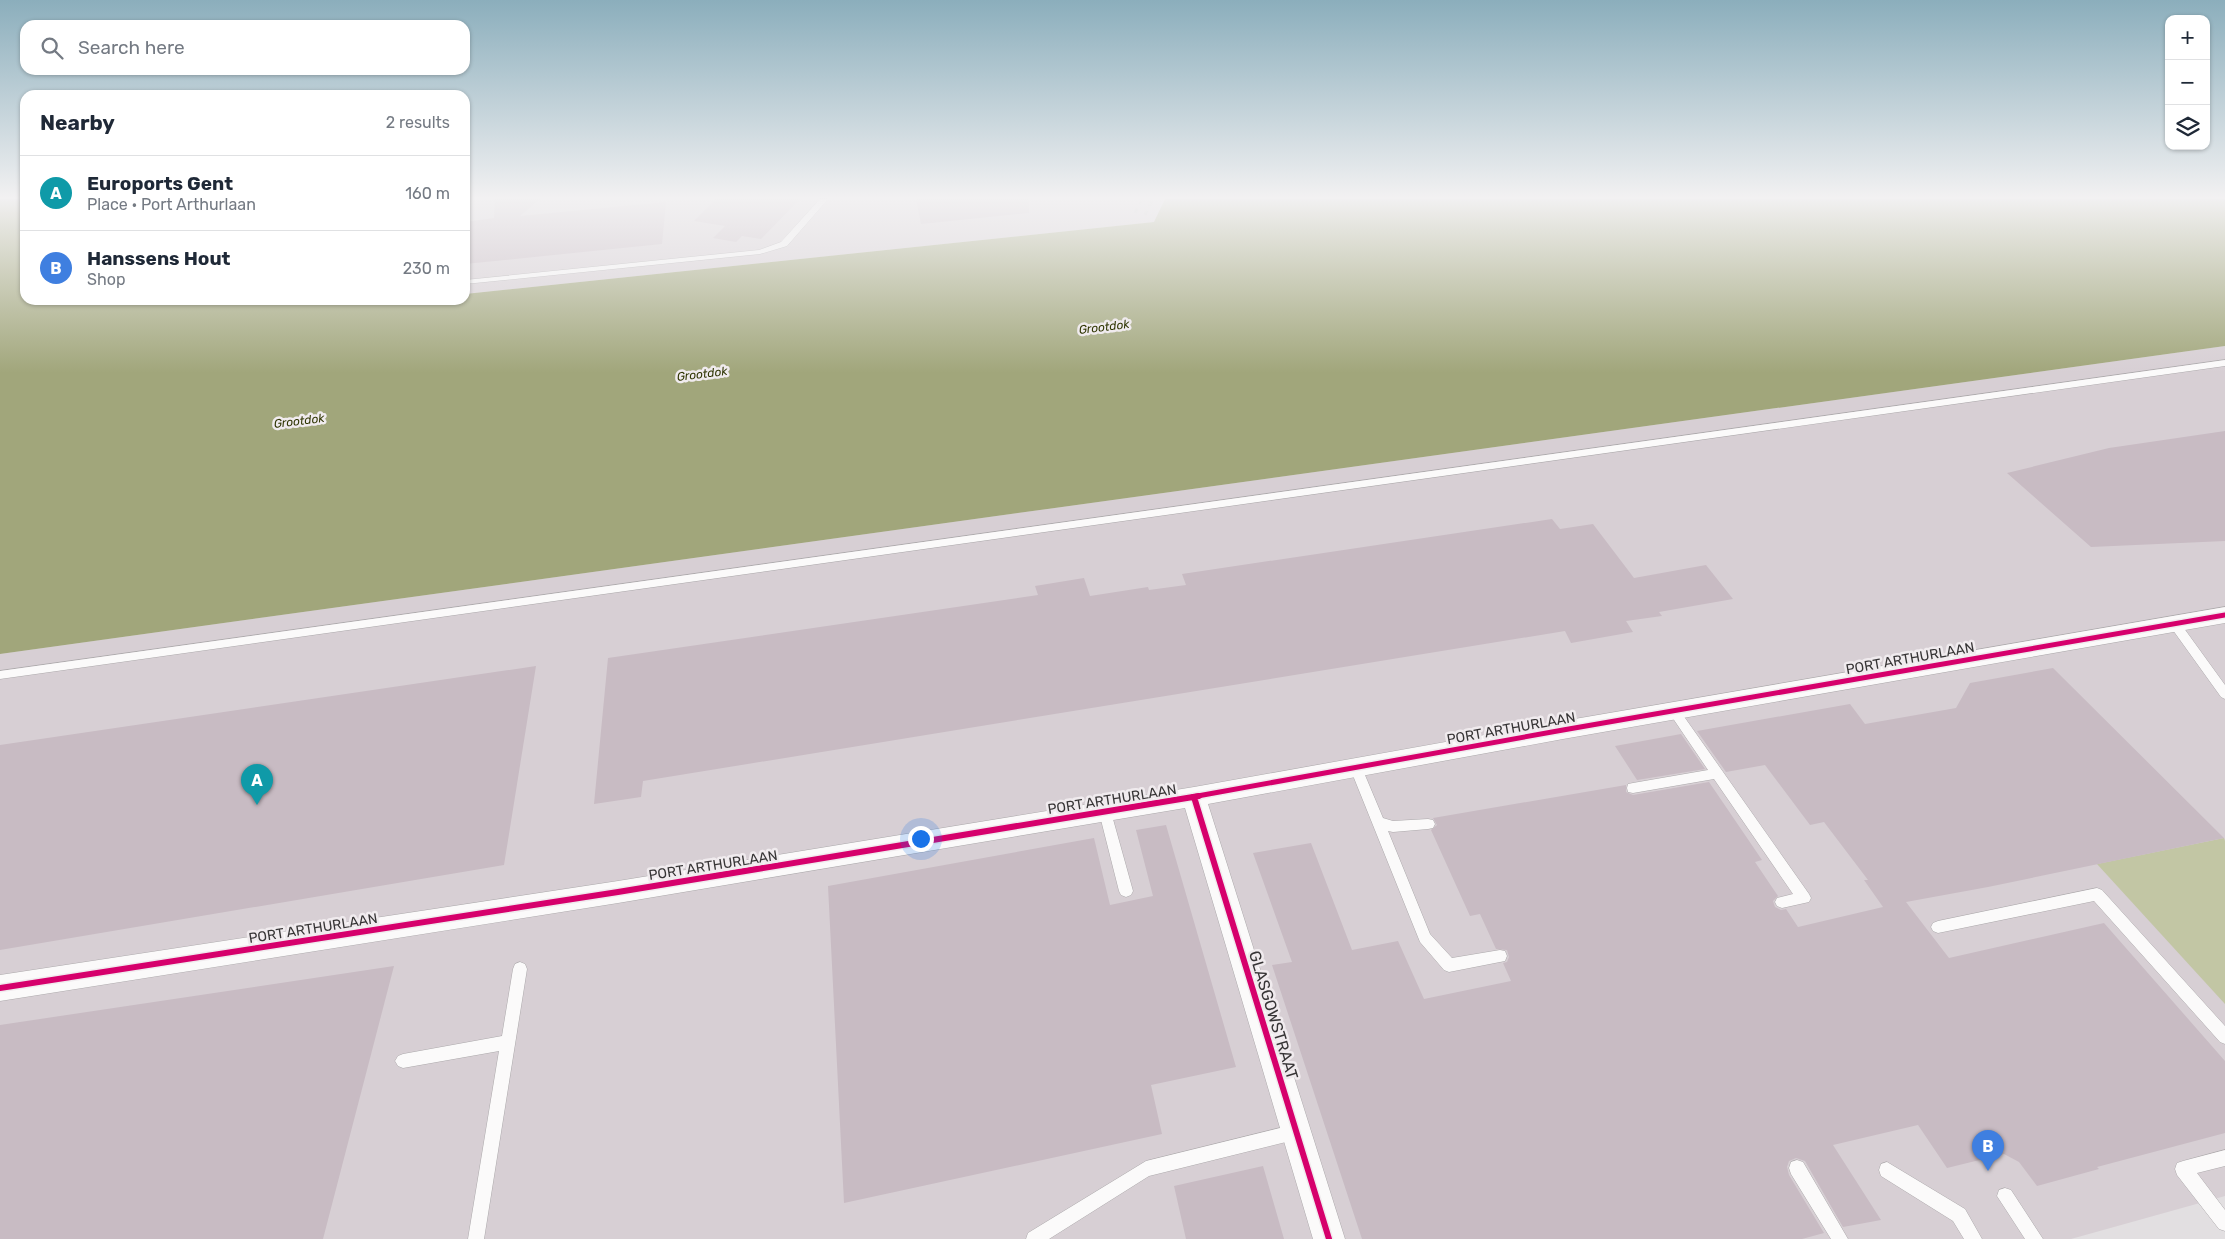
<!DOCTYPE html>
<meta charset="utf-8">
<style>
:root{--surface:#fff;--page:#f2f2f3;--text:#1f2937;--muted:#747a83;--line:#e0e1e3;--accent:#b45309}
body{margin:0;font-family:Rubik,sans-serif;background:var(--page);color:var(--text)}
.controls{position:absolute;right:15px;top:15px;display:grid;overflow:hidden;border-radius:10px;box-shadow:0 1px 4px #0004}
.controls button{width:45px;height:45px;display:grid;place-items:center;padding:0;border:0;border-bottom:1px solid var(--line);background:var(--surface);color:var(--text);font:25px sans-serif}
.you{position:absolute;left:920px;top:838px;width:18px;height:18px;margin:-12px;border:4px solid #fff;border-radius:50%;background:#1a73e8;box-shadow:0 0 0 8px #1a73e833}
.badge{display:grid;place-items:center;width:32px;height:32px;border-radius:50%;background:var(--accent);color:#fff;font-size:16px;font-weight:700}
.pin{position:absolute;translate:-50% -41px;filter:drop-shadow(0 1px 2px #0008)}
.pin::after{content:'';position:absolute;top:26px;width:18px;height:15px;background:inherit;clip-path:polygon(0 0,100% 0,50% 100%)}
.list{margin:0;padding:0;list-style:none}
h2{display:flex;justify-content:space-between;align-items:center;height:65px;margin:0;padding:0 20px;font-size:21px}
h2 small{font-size:16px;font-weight:400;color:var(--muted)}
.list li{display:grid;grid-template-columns:32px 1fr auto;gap:15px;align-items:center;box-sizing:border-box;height:75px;padding:0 20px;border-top:1px solid var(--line)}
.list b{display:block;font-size:19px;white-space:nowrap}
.list p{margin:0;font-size:16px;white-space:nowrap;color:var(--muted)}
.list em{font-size:16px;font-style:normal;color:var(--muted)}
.icon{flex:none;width:28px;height:28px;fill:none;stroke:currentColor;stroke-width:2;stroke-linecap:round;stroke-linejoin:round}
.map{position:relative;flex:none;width:2225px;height:1239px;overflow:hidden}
.search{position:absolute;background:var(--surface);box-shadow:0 1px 4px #0004;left:20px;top:20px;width:450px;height:55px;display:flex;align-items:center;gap:12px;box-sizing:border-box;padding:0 18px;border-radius:15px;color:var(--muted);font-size:19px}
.panel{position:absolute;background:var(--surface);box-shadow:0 1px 4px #0004;left:20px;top:90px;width:450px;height:215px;border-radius:15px}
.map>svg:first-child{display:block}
.built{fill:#d7cfd4}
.forest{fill:#c2c6a4}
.water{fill:#a1a67b}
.building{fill:#c8bbc3}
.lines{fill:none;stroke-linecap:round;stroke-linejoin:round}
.lane-casing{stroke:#aca9ab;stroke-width:1}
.street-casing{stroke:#aca9ab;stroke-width:1}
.lane{fill:#fbfafa;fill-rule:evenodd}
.street{fill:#fbfafa;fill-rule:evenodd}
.rail{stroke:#c7c6c6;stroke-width:3;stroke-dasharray:5 5;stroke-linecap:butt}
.cycleway-far1-casing{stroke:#f0ebee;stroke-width:8}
.cycleway-casing{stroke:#f0ebee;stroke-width:9}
.cycleway-far1{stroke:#d6006c;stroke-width:5}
.cycleway{stroke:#d6006c;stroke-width:6}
.labels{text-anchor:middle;stroke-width:5;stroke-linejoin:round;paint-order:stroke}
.far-water-label{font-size:12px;font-style:italic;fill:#303603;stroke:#f0ebee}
.street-label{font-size:14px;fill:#373536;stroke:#f0ebee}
.near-street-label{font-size:16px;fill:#373536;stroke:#f0ebee}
</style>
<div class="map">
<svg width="2225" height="1239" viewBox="0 0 2225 1239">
<rect width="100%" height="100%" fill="#e2dfe1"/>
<path class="built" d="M465,199H1165L1155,222L465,294Z
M2225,346V1196L2071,1239H0V654Z"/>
<path class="forest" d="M2224,838L2225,841V1004L2097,864Z"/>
<path class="water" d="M0,199H25V300H465V294L1154,222L1165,199H2225V346L0,654Z"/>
<path class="building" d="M495,199H540L520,216L666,202L662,244L465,264V222L494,218Z
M716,199H800L761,239L742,236L736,242L713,238L725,226L694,221Z
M916,199H1029V213L921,224Z
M2225,431V541L2091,547L2007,473L2109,448Z
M1552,519L1560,529L1593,524L1634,578L1706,565L1733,599L1659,612L1662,616L1626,621L1633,632L1571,643L1565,631L643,781L641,797L594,804L608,658L1038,595L1035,586L1084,578L1090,596L1148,587L1149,590L1186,585L1182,574Z
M536,666L504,865L0,950V745Z
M2053,668L2224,838L1988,887L1906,902L1949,958L2104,923L2225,1061V1133L2097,1167L2099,1169L2037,1186L2019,1162L2004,1154L1947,1168L1918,1125L1833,1145L1881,1220L1843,1227L1805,1161L1796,1158L1789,1161L1787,1167L1789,1175L1824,1233L1802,1239H1362L1272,965L1292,962L1253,853L1311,843L1352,950L1398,941L1424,999L1511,981L1503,963L1507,962L1509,957L1507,950L1496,949L1480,914L1470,916L1431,830L1437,825L1433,818L1626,785V792L1633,795L1709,782L1762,860L1755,862L1778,896L1773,901L1775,907L1781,910L1786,909L1798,927L1883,907L1864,880H1868L1824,822L1810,825L1765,765L1726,772L1697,731L1850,704L1865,724L1956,708L1970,683Z
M1681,734L1705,769L1637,780L1615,746Z
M1166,825L1236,1067L1151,1085L1162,1134L844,1203L828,886L1094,838L1110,905L1153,896L1136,830Z
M394,966L323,1239H0V1025Z
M1263,1166L1284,1239H1186L1174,1186Z"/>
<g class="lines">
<g class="lane-casing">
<path id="lane" d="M820,199H828L787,246L760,254L465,284V280L759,250L781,242Z
M2225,360V366L0,679V671Z
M2174,619L2178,620L2225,685V699L2221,697L2170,626L2168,623L2170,620Z
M1674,706L1678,708L1809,894L1811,898L1809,902L1782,908L1777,906L1775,902L1777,898L1793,894L1714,779L1633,793L1628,792L1627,788L1628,784L1633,783L1708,770L1668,711L1670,708Z
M1356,763L1360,764L1362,768L1383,818L1393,821L1428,819L1433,820L1435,824L1433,828L1428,829L1393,832L1388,831L1430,934L1452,958L1500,950L1505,951L1507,956L1505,961L1449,972L1444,970L1420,942L1350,768L1352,764Z
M1105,807L1110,808L1111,812L1133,891L1131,895L1126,897L1121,895L1119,891L1099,812L1100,808Z
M2097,888L2102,890L2225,1026V1044L2220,1042L2094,901L1938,933L1933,931L1931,927L1933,923L1938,921Z
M520,962L525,964L527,969L484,1239H468L499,1051L403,1068L398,1066L395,1061L398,1056L403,1054L502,1036L513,969L515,964Z
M1296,1124L1302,1126L1304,1132L1302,1138L1149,1176L1049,1239H1026L1028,1233L1146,1161Z
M2225,1150V1166L2197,1173L2225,1210V1231L2219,1229L2177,1175L2175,1169L2177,1163L2183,1161Z
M1797,1160L1803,1162L1848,1239H1831L1791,1174L1789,1168L1791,1162Z
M1887,1162L1965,1209L1982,1239H1964L1953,1221L1881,1176L1879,1170L1881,1164Z
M2005,1188L2011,1190L2043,1239H2025L1997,1196L1999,1190Z"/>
</g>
<g class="street-casing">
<path id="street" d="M2225,607V623L1563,739L1208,804L1345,1239H1313L1185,808L618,903L0,1001V975L618,881L1194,787L1563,721Z"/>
</g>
<use href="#lane" class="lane"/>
<use href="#street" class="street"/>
<path class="rail" d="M1135,213L1142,199
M1145,215L1153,199"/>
<g class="cycleway-far1-casing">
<path id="cycleway-far1" d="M1192,797L1563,730L2225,615"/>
</g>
<g class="cycleway-casing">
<path id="cycleway" d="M1194,797L1329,1239
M0,988L618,892L1199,796"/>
</g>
<use href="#cycleway-far1" class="cycleway-far1"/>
<use href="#cycleway" class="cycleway"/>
</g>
<linearGradient id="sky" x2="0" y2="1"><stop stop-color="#8baebc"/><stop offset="0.53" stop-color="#f2f1f2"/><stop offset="1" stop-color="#f2f1f2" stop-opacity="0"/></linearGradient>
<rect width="2225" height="373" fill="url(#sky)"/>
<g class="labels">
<g class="far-water-label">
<text transform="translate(1104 327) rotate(-7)" y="4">Grootdok</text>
<text transform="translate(702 374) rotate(-7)" y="4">Grootdok</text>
<text transform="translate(299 421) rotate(-7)" y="4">Grootdok</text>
</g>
<g class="street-label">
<text transform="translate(1910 658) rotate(-10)" y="5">PORT ARTHURLAAN</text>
<text transform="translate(1511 728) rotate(-10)" y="5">PORT ARTHURLAAN</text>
<text transform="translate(1112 799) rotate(-9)" y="5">PORT ARTHURLAAN</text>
<text transform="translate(713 865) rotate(-9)" y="5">PORT ARTHURLAAN</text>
<text transform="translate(313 928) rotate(-9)" y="5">PORT ARTHURLAAN</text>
</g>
<g class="near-street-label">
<text transform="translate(1274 1015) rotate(73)" y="6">GLASGOWSTRAAT</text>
</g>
</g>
</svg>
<div class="controls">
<button>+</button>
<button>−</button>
<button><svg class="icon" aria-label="layers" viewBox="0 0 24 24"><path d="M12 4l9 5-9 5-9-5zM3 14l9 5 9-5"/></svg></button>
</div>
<div class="you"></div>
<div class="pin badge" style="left:257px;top:805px;background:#0f9aa8">A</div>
<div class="pin badge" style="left:1988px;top:1171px;background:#3f7fe0">B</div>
<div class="search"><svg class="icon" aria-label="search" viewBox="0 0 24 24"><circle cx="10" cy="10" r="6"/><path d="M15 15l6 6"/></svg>Search here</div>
<section class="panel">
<h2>Nearby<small>2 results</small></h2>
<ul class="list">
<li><span class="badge" style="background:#0f9aa8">A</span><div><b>Euroports Gent</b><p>Place · Port Arthurlaan</p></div><em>160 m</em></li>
<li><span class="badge" style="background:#3f7fe0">B</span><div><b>Hanssens Hout</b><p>Shop</p></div><em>230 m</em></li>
</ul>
</section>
</div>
